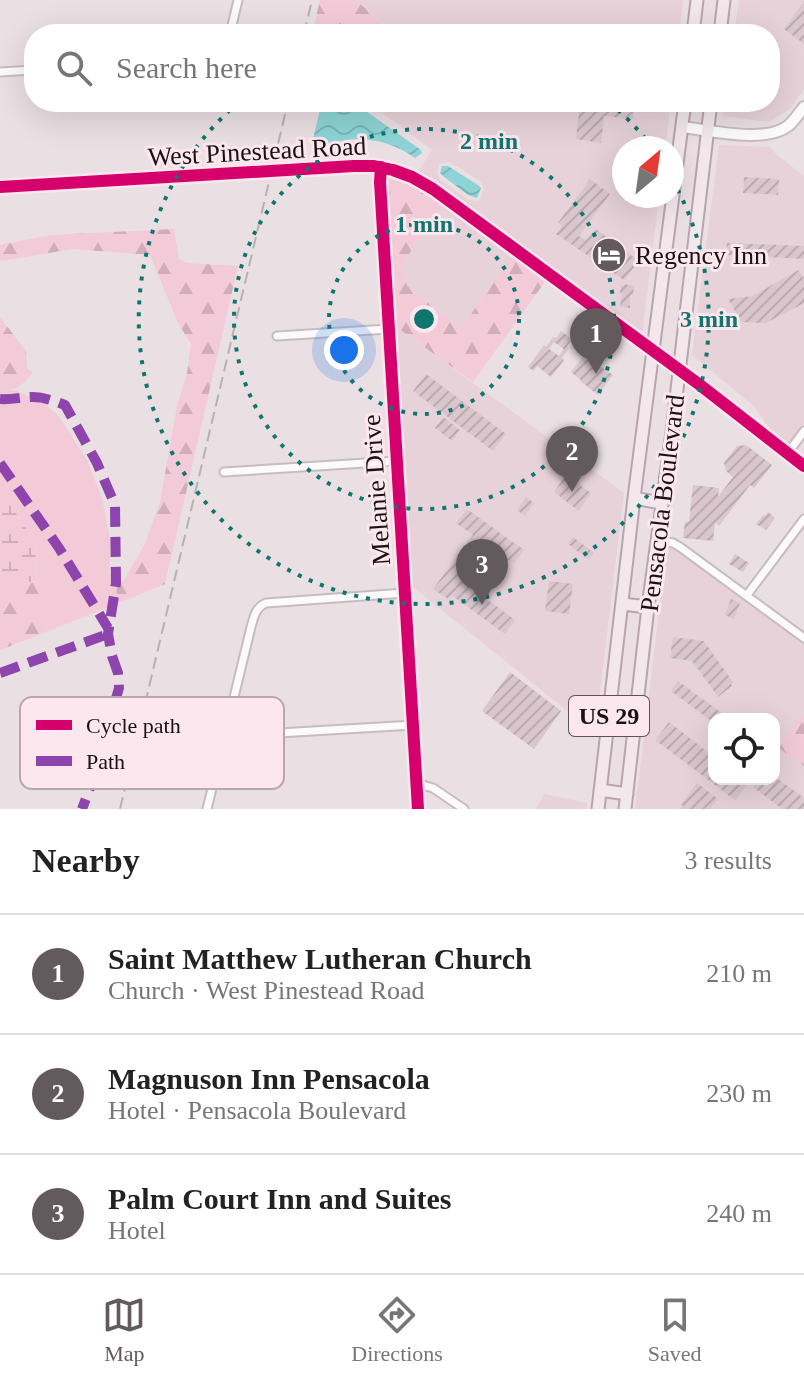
<!DOCTYPE html>
<meta charset="utf-8">
<style>
:root{--surface:#fff;--page:#f2f2f2;--text:#222;--muted:#767676;--line:#e0e0e0;--accent:#625a5c}
body{margin:0;font-family:"Times New Roman",serif;background:var(--page);color:var(--text)}
.controls{position:absolute;right:24px;bottom:24px;display:grid;overflow:hidden;border-radius:16px;box-shadow:0 8px 32px #0002}
.controls button{width:72px;height:72px;display:grid;place-items:center;padding:0;border:0;border-bottom:2px solid var(--line);background:var(--surface);color:var(--text);font:40px sans-serif}
.compass{position:absolute;left:612px;top:136px;width:72px;height:72px;border-radius:50%;background:var(--surface);box-shadow:0 8px 32px #0002;rotate:29deg}
.you{position:absolute;left:344px;top:350px;width:28px;height:28px;margin:-20px;border:6px solid #fff;border-radius:50%;background:#1a73e8;box-shadow:0 0 0 12px #1a73e833}
.badge{display:grid;place-items:center;width:52px;height:52px;border-radius:50%;background:var(--accent);color:#fff;font-size:26px;font-weight:700}
.pin{position:absolute;translate:-50% -66px;filter:drop-shadow(0 2px 4px #0008)}
.pin::after{content:'';position:absolute;top:42px;width:28px;height:24px;background:inherit;clip-path:polygon(0 0,100% 0,50% 100%)}
.list{margin:0;padding:0;list-style:none}
h2{display:flex;justify-content:space-between;align-items:center;height:104px;margin:0;padding:0 32px;font-size:34px}
h2 small{font-size:26px;font-weight:400;color:var(--muted)}
.list li{display:grid;grid-template-columns:52px 1fr auto;gap:24px;align-items:center;box-sizing:border-box;height:120px;padding:0 32px;border-top:2px solid var(--line)}
.list b{display:block;font-size:30px;white-space:nowrap}
.list p{margin:0;font-size:26px;white-space:nowrap;color:var(--muted)}
.list em{font-size:26px;font-style:normal;color:var(--muted)}
.icon{flex:none;width:44px;height:44px;fill:none;stroke:currentColor;stroke-width:2;stroke-linecap:round;stroke-linejoin:round}
.map{position:relative;flex:none;width:804px;height:809px;overflow:hidden}
.search{position:absolute;background:var(--surface);box-shadow:0 8px 32px #0002;left:24px;right:24px;top:24px;height:88px;display:flex;align-items:center;gap:20px;box-sizing:border-box;padding:0 28px;border-radius:32px;color:var(--muted);font-size:30px}
.sheet{height:464px;background:var(--surface)}
nav{display:flex;justify-content:space-around;align-items:center;box-sizing:border-box;height:112px;border-top:2px solid var(--line);background:var(--surface);font-size:22px;color:var(--muted)}
nav a{display:grid;justify-items:center;gap:4px}
nav .on{color:var(--accent)}
.map>svg:first-child{display:block}
.built{fill:#e7d2d9;fill-rule:evenodd}
.grass{fill:#f3cbd8}
.forest{fill:url(#forest-firs)}
.wetland{fill:url(#wetland-marsh)}
.water{fill:url(#water-waves)}
.building{fill:url(#building-hatch);fill-rule:evenodd}
.lines{fill:none;stroke-linecap:round;stroke-linejoin:round}
.street-casing{stroke:#c6bdc0;stroke-width:11}
.secondary-casing{stroke:#c6bdc0;stroke-width:14}
.primary-casing{stroke:#b8a4ac;stroke-width:15}
.street{stroke:#fcfafb;stroke-width:7}
.secondary{stroke:#fcfafb;stroke-width:10}
.primary{stroke:#f2e8ec;stroke-width:11}
.rail{stroke:#b5b2b3;stroke-width:2;stroke-dasharray:12 6;stroke-linecap:butt}
.quiet{stroke:#8e44ad;stroke-width:10;stroke-dasharray:20 10;stroke-linecap:butt}
.cycleway-casing{stroke:#fce7ee;stroke-width:17}
.cycleway{stroke:#d6006c;stroke-width:12}
.ring{fill:none;stroke:#0f766e;stroke-width:4;stroke-dasharray:4 8}
.labels{text-anchor:middle;stroke-width:6;stroke-linejoin:round;paint-order:stroke}
.shield{fill:#fce7ee;stroke:#5d5255;stroke-width:2}
.shield-label{font-size:24px;font-weight:bold;fill:#191214}
.street-label{font-size:26px;fill:#191214;stroke:#fce7ee}
.poi-label{font-size:26px;fill:#191214;stroke:#fce7ee;text-anchor:start}
.key{fill:#fce7ee;stroke:#b8a7ad;stroke-width:2}
.key-label{font-size:22px;fill:#191214}
.centre{fill:#0f766e;stroke:#fce7ee;stroke-width:4}
.ring-label{font-size:24px;text-anchor:middle;font-weight:bold;fill:#0f766e;stroke:#fce7ee;stroke-width:6;stroke-linejoin:round;paint-order:stroke}
</style>
<div class="map">
<svg width="804" height="809" viewBox="0 0 804 809">
<defs>
<pattern id="forest-firs" width="22" height="20" patternUnits="userSpaceOnUse" patternTransform="scale(2)"><rect width="22" height="20" fill="#f3cbd8"/><path d="M5 1l3.5 6h-7zM16 11l3.5 6h-7z" fill="#d0adb8"/></pattern>
<pattern id="wetland-marsh" width="20" height="14" patternUnits="userSpaceOnUse" patternTransform="scale(2)"><rect width="20" height="14" fill="#f3cbd8"/><path d="M1 5h8M5 5V1M11 12h8M15 12V8" fill="none" stroke="#d0adb8"/></pattern>
<pattern id="water-waves" width="16" height="10" patternUnits="userSpaceOnUse" patternTransform="scale(2)"><rect width="16" height="10" fill="#8ed4d6"/><path d="M0 5q4-4 8 0t8 0" fill="none" stroke="#7ab5b7"/></pattern>
<pattern id="building-hatch" width="6" height="6" patternUnits="userSpaceOnUse" patternTransform="scale(2)"><rect width="6" height="6" fill="#dac7cd"/><path d="M-1 1l2-2M0 6l6-6M5 7l2-2" fill="none" stroke="#baaaaf"/></pattern>
</defs>
<rect width="100%" height="100%" fill="#eadfe2"/>
<path class="built" d="M356,0H683L679,34H384L388,28Z
M739,0H804V89L790,109L771,121H759L723,116L725,102H770V34H734Z
M368,102H671L665,148H624V196H659L642,337L417,173L432,150ZM450,162L480,181L484,188L480,199L477,201L467,199L440,179L437,173L439,165L442,163Z
M719,145L770,147L777,155L804,176V424L787,447L779,441L754,406L692,355Z
M442,202L514,254L461,328L407,286L401,267Z
M392,324L624,493L595,733L408,583Z
M667,547L678,551L804,644V713L780,748L804,766V809H635ZM714,719H774V779H714Z
M544,794L587,803L586,809H536Z"/>
<path class="grass" d="M0,390H15L45,404L58,415L87,460L102,498L111,544L109,573L117,583L116,604L46,632L38,594L35,542L0,489Z"/>
<path class="forest" d="M320,0H356L388,29L384,34H312Z
M384,173L410,181L442,202L401,267L407,286L461,328L514,254L547,279L473,382L392,324Z
M174,229L179,259L186,263L238,266L165,584L116,604L117,583L124,580L145,544L160,502L177,406L187,373L191,344L178,323L150,255L73,249L0,261V245L51,235Z
M0,317L26,351L27,368L33,372C23,385 17,391 0,390Z
M0,572L33,583L37,581L38,594L46,632L0,650Z
M804,713V766L779,748Z"/>
<path class="wetland" d="M0,489L35,542L37,581L33,583L0,572Z"/>
<path class="water" d="M322,102H353L421,150L422,153L415,158C397,145 378,139 356,139C341,139 326,149 313,139Z
M442,166H448L478,185L481,188L477,198L468,195L443,176L440,173Z"/>
<path class="building" d="M804,1V44L784,29Z
M524,102H546L538,112Z
M580,102H635L633,119L604,116L601,143L576,139Z
M744,177L779,179L778,195L743,193Z
M590,179L610,194L579,236L585,240L596,229L639,261L624,280L556,234L562,226L558,223Z
M727,243L804,246V259L726,255Z
M799,270L804,279V303L766,323L741,322L728,299L752,296Z
M624,284L634,286L633,295H630V308L620,307L622,294H620L621,285L624,286Z
M561,331L572,339L567,346L569,348L562,358L564,360L551,377L537,366L534,371L528,367L544,345L546,347L553,337L556,338ZM554,342L564,349L559,356L549,349Z
M584,355L613,375L598,395L580,381L581,380L571,372Z
M426,374L506,434L493,451L413,391Z
M443,417L460,430L452,441L435,428Z
M746,445L772,465L754,488L750,485L719,526L715,522L713,541L683,538L685,522H689L693,485L719,488L718,497L733,477L726,471L724,463L737,446Z
M566,475L591,493L579,511L554,492Z
M526,497L534,503L525,516L517,510Z
M467,509L524,550L514,564L487,546L462,581L515,620L505,634L451,595L448,599L433,589L473,535L456,523Z
M768,512L775,518L766,530L756,524L763,515L765,516Z
M573,537L594,553L589,560L568,544Z
M735,554L749,563L743,572L729,564Z
M549,581L573,584L569,614L545,611Z
M731,599L740,603L734,619L725,615Z
M673,637L704,641L733,682L731,684L732,686L718,697L692,661L670,658Z
M510,672L561,711L534,749L482,711Z
M678,681L730,719H714V723L671,691Z
M669,722L714,757V779H744L749,783L735,800L655,740Z
M774,776L804,798V809H782L753,787L759,779H774Z
M697,783L718,799L710,809H681L683,806L681,804Z"/>
<g class="lines">
<g class="street-casing">
<path id="street" d="M230,34L238,0
M0,72L34,70
M381,167L380,182L418,809
M0,187L354,166H374L393,170L412,177L433,189L700,385L804,466
M277,336L388,329
M788,453L804,431
M224,472L397,461
M657,540L673,543L680,547L804,638
M747,595L804,519
M225,734L246,735L413,725
M416,783L433,788L464,809
M207,809L251,627C254,617 255,608 266,603L405,593"/>
</g>
<g class="secondary-casing">
<path id="secondary" d="M682,127C710,130 764,144 788,126C794,121 799,113 804,107"/>
</g>
<g class="primary-casing">
<path id="primary" d="M693,34L697,0
M720,34L724,0
M634,498L661,503
M622,604L648,607
M600,790L627,794
M598,809L634,498L685,102
M625,809L648,607L672,432L711,102"/>
</g>
<use href="#street" class="street"/>
<use href="#secondary" class="secondary"/>
<use href="#primary" class="primary"/>
<path class="rail" d="M304,34L312,0
M120,809L288,102"/>
<path class="quiet" d="M0,399C12,400 21,397 33,397C44,397 54,401 65,405L97,463L115,505L116,583L108,634L112,656L118,673L119,688L109,723L100,769L91,785L82,809
M0,463L59,548L108,628
M0,673L108,634"/>
<g class="cycleway-casing">
<path id="cycleway" d="M381,167L380,182L418,809
M0,187L354,166H374L393,170L412,177L433,189L700,385L804,466"/>
</g>
<use href="#cycleway" class="cycleway"/>
</g>
<g class="ring">
<circle cx="424" cy="319" r="95"/>
<circle cx="424" cy="319" r="190"/>
<path d="M609 102A285 285 0 0 1 652 147M672 179A285 285 0 1 1 239 102"/>
</g>
<defs>
<g id="hotel-disc" transform="scale(1.8)"><circle r="9.5" fill="#625a5c" stroke="#fce7ee"/><path d="M-6-4.5h1.5V1H6V5H4.5V3h-9V5H-6ZM-4 0a1.8 1.8 0 1 1 3.6 0ZM.5 0V-2.5h3Q6-2.5 6 0Z" fill="#fff"/></g>
</defs>
<g fill-rule="evenodd">
<use href="#hotel-disc" x="609" y="255"/>
</g>
<g class="labels">
<rect class="shield" x="569" y="696" width="80" height="40" rx="6"/>
<g class="shield-label">
<text x="609" y="724">US 29</text>
</g>
<g class="street-label">
<text transform="translate(257 151) rotate(-3)" y="9">West Pinestead Road</text>
<text transform="translate(376 490) rotate(-94)" y="9">Melanie Drive</text>
<text transform="translate(662 503) rotate(-83)" y="9">Pensacola Boulevard</text>
</g>
<g class="poi-label">
<text x="635" y="264">Regency Inn</text>
</g>
</g>
<rect x="20" y="697" width="264" height="92" rx="12" class="key"/>
<rect x="36" y="720" width="36" height="10" fill="#d6006c"/>
<rect x="36" y="756" width="36" height="10" fill="#8e44ad"/>
<g class="key-label">
<text x="86" y="733">Cycle path</text>
<text x="86" y="769">Path</text>
</g>
<circle cx="424" cy="319" r="12" class="centre"/>
<g class="ring-label">
<text x="489" y="149">2 min</text>
<text x="424" y="232">1 min</text>
<text x="709" y="327">3 min</text>
</g>
</svg>
<div class="controls">
<button><svg class="icon" aria-label="locate" viewBox="0 0 24 24"><circle cx="12" cy="12" r="6"/><path d="M12 2v4M12 18v4M2 12h4M18 12h4"/></svg></button>
</div>
<svg class="compass" viewBox="-18 -18 36 36"><path d="M0-13l5 13h-10z" fill="#e53935"/><path d="M0 13l5-13h-10z" fill="#767676"/></svg>
<div class="you"></div>
<div class="pin badge" style="left:596px;top:374px">1</div>
<div class="pin badge" style="left:572px;top:492px">2</div>
<div class="pin badge" style="left:482px;top:605px">3</div>
<div class="search"><svg class="icon" aria-label="search" viewBox="0 0 24 24"><circle cx="10" cy="10" r="6"/><path d="M15 15l6 6"/></svg>Search here</div>
</div>
<section class="sheet">
<h2>Nearby<small>3 results</small></h2>
<ul class="list">
<li><span class="badge">1</span><div><b>Saint Matthew Lutheran Church</b><p>Church · West Pinestead Road</p></div><em>210 m</em></li>
<li><span class="badge">2</span><div><b>Magnuson Inn Pensacola</b><p>Hotel · Pensacola Boulevard</p></div><em>230 m</em></li>
<li><span class="badge">3</span><div><b>Palm Court Inn and Suites</b><p>Hotel</p></div><em>240 m</em></li>
</ul>
</section>
<nav>
<a class="on"><svg class="icon" aria-label="map" viewBox="0 0 24 24"><path d="M3 6l6-2 6 2 6-2v14l-6 2-6-2-6 2zM9 4v14M15 6v14"/></svg>Map</a>
<a><svg class="icon" aria-label="directions" viewBox="0 0 24 24"><path d="M12 3l9 9-9 9-9-9zM9 14v-3h6M13 9l2 2-2 2"/></svg>Directions</a>
<a><svg class="icon" aria-label="saved" viewBox="0 0 24 24"><path d="M7 4h10v16l-5-4-5 4z"/></svg>Saved</a>
</nav>
